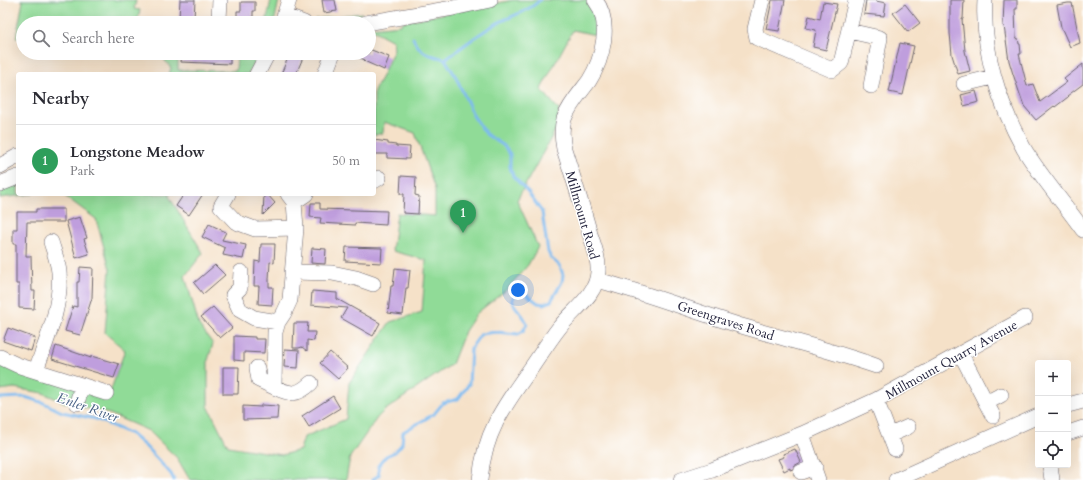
<!DOCTYPE html>
<meta charset="utf-8">
<style>
:root{--surface:#fff;--page:#f2f2f3;--text:#2b2b33;--muted:#7c7c81;--line:#e1e1e2;--accent:#b5179e}
body{margin:0;font-family:Cardo,serif;background:var(--page);color:var(--text)}
.controls{position:absolute;right:12px;bottom:12px;display:grid;overflow:hidden;border-radius:4px;box-shadow:0 4px 16px #0002}
.controls button{width:36px;height:36px;display:grid;place-items:center;padding:0;border:0;border-bottom:1px solid var(--line);background:var(--surface);color:var(--text);font:20px sans-serif}
.you{position:absolute;left:518px;top:290px;width:14px;height:14px;margin:-10px;border:3px solid #fff;border-radius:50%;background:#1a73e8;box-shadow:0 0 0 6px #1a73e833}
.badge{display:grid;place-items:center;width:26px;height:26px;border-radius:50%;background:var(--accent);color:#fff;font-size:13px;font-weight:700}
.pin{position:absolute;translate:-50% -33px;filter:drop-shadow(0 1px 2px #0008)}
.pin::after{content:'';position:absolute;top:21px;width:14px;height:12px;background:inherit;clip-path:polygon(0 0,100% 0,50% 100%)}
.list{margin:0;padding:0;list-style:none}
h2{display:flex;justify-content:space-between;align-items:center;height:52px;margin:0;padding:0 16px;font-size:17px}
h2 small{font-size:13px;font-weight:400;color:var(--muted)}
.list li{display:grid;grid-template-columns:26px 1fr auto;gap:12px;align-items:center;box-sizing:border-box;height:72px;padding:0 16px;border-top:1px solid var(--line)}
.list b{display:block;font-size:15px;white-space:nowrap}
.list p{margin:0;font-size:13px;white-space:nowrap;color:var(--muted)}
.list em{font-size:13px;font-style:normal;color:var(--muted)}
.icon{flex:none;width:22px;height:22px;fill:none;stroke:currentColor;stroke-width:2;stroke-linecap:round;stroke-linejoin:round}
.map{position:relative;flex:none;width:1083px;height:480px;overflow:hidden}
.search{position:absolute;background:var(--surface);box-shadow:0 4px 16px #0002;left:16px;top:16px;width:360px;height:44px;display:flex;align-items:center;gap:10px;box-sizing:border-box;padding:0 14px;border-radius:22px;color:var(--muted);font-size:15px}
.panel{position:absolute;background:var(--surface);box-shadow:0 4px 16px #0002;left:16px;top:72px;width:360px;height:124px;border-radius:4px}
.map>svg:first-child{display:block}
.green{fill:#90db97;stroke:#597e69}
.lines{fill:none;stroke-linecap:round;stroke-linejoin:round}
.stream{stroke:#7dbaef;stroke-width:3}
.building{fill:#bf9edd}
.minor-casing{stroke:#6c656c;stroke-width:16}
.minor{stroke:#fff;stroke-width:15}
.labels{text-anchor:middle;stroke-width:3;stroke-linejoin:round;paint-order:stroke}
.street-label{font-size:13px;fill:#22223b;stroke:#fff}
.water-label{font-size:14px;font-style:italic;fill:#465f83;stroke:#fff}
</style>
<div class="map">
<svg width="1083" height="480" viewBox="0 0 1083 480">
<rect width="100%" height="100%" fill="#fff"/>
<filter id="ink" filterUnits="userSpaceOnUse"><feTurbulence type="fractalNoise" baseFrequency=".025" numOctaves="2"/><feDisplacementMap in="SourceGraphic" scale="8" xChannelSelector="R" yChannelSelector="G"/><feConvolveMatrix kernelMatrix="1 2 1 2 8 2 1 2 1" color-interpolation-filters="sRGB"/></filter>
<filter id="wash" filterUnits="userSpaceOnUse"><feTurbulence type="fractalNoise" baseFrequency=".012" numOctaves="4" result="noise"/><feDisplacementMap in="SourceGraphic" scale="16" xChannelSelector="R" yChannelSelector="G"/><feGaussianBlur stdDeviation="0.9" result="paint"/><feColorMatrix in="noise" values="0 0 0 0 0 0 0 0 0 0 0 0 0 0 0 0 0 1.4 0 .05"/><feComposite in="paint" operator="in"/></filter>
<g filter="url(#wash)">
<rect width="100%" height="100%" fill="#f5e1c8"/>
<path class="green" d="M21,0H132L136,1L134,9L140,10L137,23H23V39L16,38L23,1Z
M271,0H279L274,23H266Z
M513,0H589L600,36L573,30L541,89L559,110L556,129L517,200L538,247L528,265L506,290L477,313L465,331L452,364L384,411L377,418L350,457L346,480H190L177,458L149,431L110,414L66,403L43,393L14,388L0,390V361L109,395L125,350L105,333L110,269L96,219L62,194H170L169,196L203,253L185,276L199,325L213,344L208,360V406L228,446L282,455L300,450L304,437L346,419L349,383L390,322L422,312L426,260L392,251L397,213L435,216V189L415,133L384,122L383,133L374,135V91L382,76L394,49L393,41L369,28L401,25L402,22Z
M362,13L360,16L320,22L315,19Z
M159,53H178V70L236,71L237,53H261L248,74H169L171,68Z
M18,184V194H33L0,198V190Z"/>
<g class="lines">
<path class="stream" d="M413,38C420,54 430,55 445,59
M445,59C461,48 477,35 494,25C509,16 527,13 540,0
M0,398L25,397L44,403L62,412L96,419L131,434L146,447L171,474L174,480
M372,480L379,475L378,466L386,456L395,452L402,444L403,432L434,414L443,403L458,399L469,384L471,348L481,334L496,332L518,334L523,331L527,324C524,314 516,310 512,301L514,295L517,291H522L538,303L544,304L551,301L562,282L563,275L560,266L551,258L548,252L542,212L527,191L513,176L510,167V154L503,145L487,135L474,117L456,77L445,59"/>
</g>
<g id="blocks">
<path class="building" d="M180,0H195L194,19L179,18Z
M322,0H335L337,11L324,13Z
M772,0H785L779,31L766,29Z
M866,0H876V1L886,3L884,16L864,14Z
M950,0H964L963,19H962L965,51L970,71L958,74L952,55L950,33Z
M1004,0H1017V9H1015L1016,39L1018,38L1019,44H1020L1021,54H1019L1027,86L1033,84L1040,102L1067,82L1064,79L1083,64V84L1067,96L1068,97L1055,107L1054,106L1036,120L1024,106L1013,74L1009,61L1004,26H1003Z
M241,2H255V11H253V23H237V11H241Z
M823,2L837,4L826,50L813,47L816,30L806,28L809,16L820,19Z
M1068,3H1072L1080,43L1070,47L1061,27L1057,5Z
M905,4L920,23L908,32L893,13Z
M900,43L914,46L903,95L889,92Z
M369,49L389,57L384,70L364,61L365,60L349,53H369Z
M182,53H230V64L181,62Z
M290,53H305L296,74H281Z
M976,91L979,102L964,106L961,95Z
M374,140L388,142V144L396,145V146L410,147L409,159L387,158V154H374Z
M401,176L416,177L415,195L419,196L418,214L403,213L404,194H400Z
M184,194H203L189,215L176,206Z
M264,194H267L275,203L263,215Z
M311,203H320V209L387,211L386,225L355,223V225L320,223L321,218L310,217Z
M36,209H64V222H27L26,256H31L32,291H35L34,309L19,308V284H16V244H13V229H17V212H36Z
M80,217L87,238L84,239L89,254L76,258L66,221Z
M209,224L226,232L222,240L246,245L243,259L223,255L225,248L202,237Z
M261,244H275L274,263L270,262L269,279V287H273L272,305L258,304L259,286H254L255,261L260,262Z
M346,247L382,248L381,263L345,261Z
M312,248L326,249L325,264L311,263Z
M215,265L225,275L203,294L194,283Z
M80,267L93,268L92,298L80,335L65,331L73,306L77,307V282H79Z
M395,268L410,270L408,288H406L403,315L388,313L391,286H393Z
M312,291L337,293V299L380,323L373,336L341,318L347,308L311,305Z
M213,307L232,328L220,338L201,317Z
M294,323H308L307,332H315L314,341L307,340V351L302,347L299,348H293Z
M8,328L35,338L31,351L3,341Z
M234,336L255,337V339H265L264,353L244,352V361L234,360Z
M56,346L91,358V356L119,364L114,378L52,359Z
M285,349L299,350L298,368L284,367Z
M330,352L348,368L338,379L320,363Z
M223,367H239L238,394H223Z
M333,396L340,408L309,427L302,416Z
M261,405L278,406L277,419L243,420V406L261,407Z
M795,449L801,462L794,466L793,469L790,470V468L784,471L778,459L784,457L783,454Z"/>
</g>
</g>
<g filter="url(#ink)">
<use href="#blocks" fill-opacity="0" stroke="#6c656c" stroke-width="1"/>
<g class="lines">
<g class="minor-casing">
<path id="minor" d="M762,0L755,29L757,38L832,70L841,63L856,0
M985,0C982,51 999,104 1024,149C1041,177 1064,203 1083,230
M285,16L304,23
M216,23L219,19L220,0
M282,23L289,0
M366,23L453,8L490,0
M849,31L880,38L871,86
M257,74L268,53
M325,74L333,53
M964,84L993,77
M0,166L18,156
M374,181L379,178
M0,184L18,177
M228,194L221,206L236,222L255,229L296,228
M288,194L294,202L296,228L290,300L284,313L278,322L275,332L274,387C291,395 297,396 311,383
M294,202L306,194
M241,272L240,288L233,295L240,310L254,318L278,322
M292,272L332,273L356,278L373,284
M597,280C647,293 695,312 745,327C789,340 833,351 876,366
M961,354L993,416
M0,357L17,365L106,393
M257,368L259,380L274,387
M36,370C47,339 62,305 59,272C58,262 54,252 51,242
M876,400L895,449
M77,403L82,385
M986,403L1001,395
M1068,405L1083,401
M1068,433L1083,428
M802,434L818,480
M890,435L908,427
M1050,465L1052,480
M801,472L815,467
M480,480C484,434 503,407 529,371C539,357 548,342 559,328C572,311 597,295 598,272C599,259 594,246 590,234C582,205 573,177 564,149C562,139 561,129 564,119C569,105 580,93 589,81C603,59 612,22 595,0
M681,480L712,470L802,434L876,400L1025,318
M896,480L1038,416"/>
</g>
<use href="#minor" class="minor"/>
</g>
</g>
<g class="labels">
<g class="street-label">
<text transform="translate(583 215) rotate(74)" y="5">Millmount Road</text>
<text transform="translate(726 320) rotate(18)" y="5">Greengraves Road</text>
<text transform="translate(951 359) rotate(-29)" y="5">Millmount Quarry Avenue</text>
</g>
<g class="water-label">
<text transform="translate(88 407) rotate(19)" y="5">Enler River</text>
</g>
</g>
</svg>
<div class="controls">
<button>+</button>
<button>−</button>
<button><svg class="icon" aria-label="locate" viewBox="0 0 24 24"><circle cx="12" cy="12" r="6"/><path d="M12 2v4M12 18v4M2 12h4M18 12h4"/></svg></button>
</div>
<div class="you"></div>
<div class="pin badge" style="left:463px;top:233px;background:#2e9e5b">1</div>
<div class="search"><svg class="icon" aria-label="search" viewBox="0 0 24 24"><circle cx="10" cy="10" r="6"/><path d="M15 15l6 6"/></svg>Search here</div>
<section class="panel">
<h2>Nearby<small></small></h2>
<ul class="list">
<li><span class="badge" style="background:#2e9e5b">1</span><div><b>Longstone Meadow</b><p>Park</p></div><em>50 m</em></li>
</ul>
</section>
</div>
